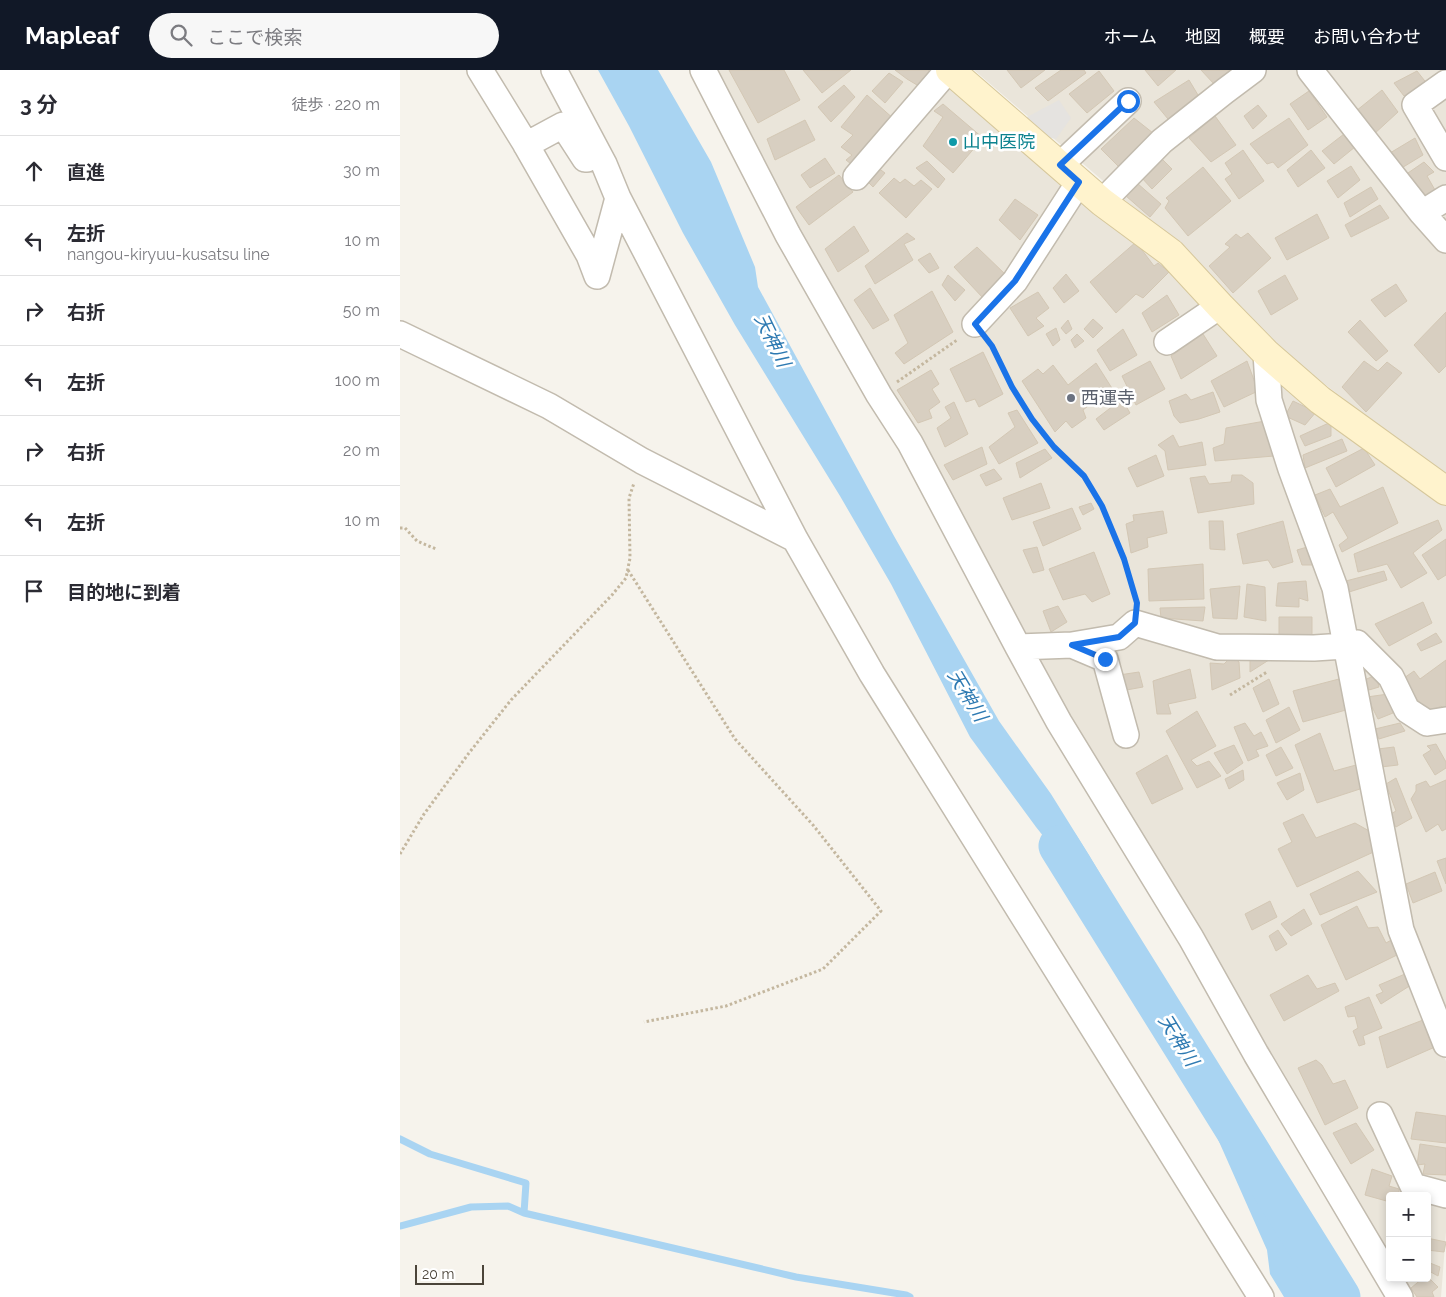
<!DOCTYPE html>
<html lang="ja">
<meta charset="utf-8">
<style>
:root{--surface:#fff;--page:#f7f7f7;--text:#2b2b33;--muted:#7c7c81;--line:#e1e1e2;--accent:#111827}
body{margin:0;font-family:Raleway,"Noto Sans JP",sans-serif;background:var(--page);color:var(--text)}
.controls{position:absolute;right:15px;bottom:15px;display:grid;overflow:hidden;border-radius:5px;box-shadow:0 2px 8px #0003}
.controls button{width:45px;height:45px;display:grid;place-items:center;padding:0;border:0;border-bottom:1px solid var(--line);background:var(--surface);color:var(--text);font:25px sans-serif}
.scale{position:absolute;left:15px;bottom:12px;width:69px;box-sizing:border-box;padding-left:5px;border:2px solid #4b4439;border-top:0;font-size:14px;line-height:18px;white-space:nowrap;color:#4b4439;-webkit-text-stroke:4px #fff;paint-order:stroke}
.stop{position:absolute;width:15px;height:15px;margin:-11px;border:4px solid #1a73e8;border-radius:50%;background:#fff}
.stop.end{background:#1a73e8;border-color:#fff;box-shadow:0 1px 5px #0008}
.list{margin:0;padding:0;list-style:none}
h2{display:flex;justify-content:space-between;align-items:center;height:65px;margin:0;padding:0 20px;font-size:21px}
h2 small{font-size:16px;font-weight:400;color:var(--muted)}
.list li{display:grid;grid-template-columns:32px 1fr auto;gap:15px;align-items:center;box-sizing:border-box;height:70px;padding:0 20px;border-top:1px solid var(--line)}
.list b{display:block;font-size:19px;white-space:nowrap}
.list p{margin:0;font-size:16px;white-space:nowrap;color:var(--muted)}
.list em{font-size:16px;font-style:normal;color:var(--muted)}
.icon{flex:none;width:28px;height:28px;fill:none;stroke:currentColor;stroke-width:2;stroke-linecap:round;stroke-linejoin:round}
.map{position:relative;flex:none;width:1046px;height:1227px;overflow:hidden}
header{display:flex;align-items:center;gap:30px;box-sizing:border-box;height:70px;padding:0 25px;background:var(--accent);color:#fff}
header strong{font-size:24px}
nav{display:flex;gap:28px;margin-inline-start:auto;font-size:18px}
.search{width:350px;height:45px;background:var(--page);display:flex;align-items:center;gap:12px;box-sizing:border-box;padding:0 18px;border-radius:28px;color:var(--muted);font-size:19px}
main{display:flex}
aside{flex:1;background:var(--surface)}
.map>svg:first-child{display:block}
.residential{fill:#eae5da}
.parking{fill:#e5e3e0}
.water{fill:#a9d4f2}
.lines{fill:none;stroke-linecap:round;stroke-linejoin:round}
.stream{stroke:#a9d4f2;stroke-width:7}
.river{stroke:#a9d4f2;stroke-width:41}
.building{fill:#d8cfc1;stroke:#d3c7b4}
.street-casing{stroke:#c2bbae;stroke-width:28}
.secondary-casing{stroke:#d6c79b;stroke-width:30}
.path{stroke:#c4b79f;stroke-width:3;stroke-dasharray:2.5 2.5;stroke-linecap:butt}
.street{stroke:#fff;stroke-width:25}
.secondary{stroke:#fff3cd;stroke-width:28}
.route{stroke:#1a73e8;stroke-width:6}
.culture-dot{fill:#0f9aa8;stroke:#fff;stroke-width:2}
.worship-dot{fill:#6b7280;stroke:#fff;stroke-width:2}
.labels{text-anchor:middle;stroke-width:5;stroke-linejoin:round;paint-order:stroke}
.culture-label{font-size:18px;fill:#0d838f;stroke:#fff;text-anchor:start}
.worship-label{font-size:18px;fill:#5b616d;stroke:#fff;text-anchor:start}
.water-label{font-size:19px;font-style:italic;fill:#2e7ab2;stroke:#fff}
</style>
<header>
<strong>Mapleaf</strong>
<div class="search"><svg class="icon" aria-label="search" viewBox="0 0 24 24"><circle cx="10" cy="10" r="6"/><path d="M15 15l6 6"/></svg>ここで検索</div>
<nav><a>ホーム</a><a>地図</a><a>概要</a><a>お問い合わせ</a></nav>
</header>
<main>
<aside>
<h2>3 分<small>徒歩 · 220 m</small></h2>
<ul class="list">
<li><svg class="icon" aria-label="ahead" viewBox="0 0 24 24"><path d="M12 20V5M6 11l6-6 6 6"/></svg><div><b>直進</b></div><em>30 m</em></li>
<li><svg class="icon" aria-label="left" viewBox="0 0 24 24"><path d="M17 20v-9H6M10 6l-5 5 5 5"/></svg><div><b>左折</b><p>nangou-kiryuu-kusatsu line</p></div><em>10 m</em></li>
<li><svg class="icon" aria-label="right" viewBox="0 0 24 24"><path d="M7 20v-9h11M14 6l5 5-5 5"/></svg><div><b>右折</b></div><em>50 m</em></li>
<li><svg class="icon" aria-label="left" viewBox="0 0 24 24"><path d="M17 20v-9H6M10 6l-5 5 5 5"/></svg><div><b>左折</b></div><em>100 m</em></li>
<li><svg class="icon" aria-label="right" viewBox="0 0 24 24"><path d="M7 20v-9h11M14 6l5 5-5 5"/></svg><div><b>右折</b></div><em>20 m</em></li>
<li><svg class="icon" aria-label="left" viewBox="0 0 24 24"><path d="M17 20v-9H6M10 6l-5 5 5 5"/></svg><div><b>左折</b></div><em>10 m</em></li>
<li><svg class="icon" aria-label="arrive" viewBox="0 0 24 24"><path d="M6 21V4h12l-3 4 3 4H6"/></svg><div><b>目的地に到着</b></div></li>
</ul>
</aside>
<div class="map">
<svg width="1046" height="1227" viewBox="0 0 1046 1227">
<rect width="100%" height="100%" fill="#f6f3ec"/>
<path class="residential" d="M310,0H539L766,192L860,296L909,453L1004,888L1046,991V1162L1041,1227H1005L994,1208H1027V1126H990V1201L629,585Z
M574,0H844L709,116Z
M865,0H1046V406L869,272L781,176L720,126L766,76Z
M878,310L1046,434V954L1019,883L969,713L960,593L951,528L923,454L881,356Z"/>
<path class="parking" d="M659,30L671,48L656,69L642,66L625,48Z"/>
<path class="water" d="M198,0H258L311,92L355,197L358,217L494,466L599,651L651,724L689,785L760,905L806,990L838,1086L872,1129L931,1186L956,1227H884L870,1204L867,1180L809,1049L767,964L726,870L636,757L570,667L491,514L440,426L335,255L283,163L229,56Z"/>
<g class="lines">
<path class="stream" d="M0,1069L30,1084L126,1113L124,1143L396,1207L506,1225L510,1227
M0,1156L71,1137L108,1136L124,1143"/>
<path class="river" d="M659,776L940,1227"/>
</g>
<path class="building" d="M329,0H384L400,30L358,53Z
M403,0H451L422,23Z
M495,0H528L534,6L522,18L507,9Z
M607,0H645L621,18Z
M661,0H684L686,3L648,31L635,18Z
M745,0H776L758,16Z
M801,0H830L814,14Z
M699,1L714,21L687,43L669,24Z
M1017,1L1028,15L1004,26L994,13Z
M489,3L503,12L485,33L472,21Z
M789,10L798,25L768,49L754,32Z
M444,15L455,27L431,52L418,37Z
M982,20L998,42L973,65L956,41Z
M909,21L927,47L908,60L890,34Z
M467,25L495,50L456,98L446,90L452,85L441,77L453,65L441,57Z
M543,34L583,68L553,103L523,76L543,47L534,41Z
M858,35L867,46L853,59L844,46Z
M815,46L836,75L811,92L789,68Z
M734,48L753,63L719,97L701,79Z
M889,48L908,75L878,98L873,92L867,94L850,74Z
M405,50L415,70L375,90L367,69Z
M944,64L955,77L934,94L922,81Z
M1015,68L1023,85L1000,99L990,83Z
M843,80L864,111L839,129L825,109L832,104L825,93Z
M911,80L925,98L898,117L887,100Z
M425,88L435,103L410,118L401,105Z
M761,88L772,99L752,119L741,107Z
M527,91L545,109L538,118L516,98Z
M1024,92L1034,102L1027,106L1035,120L1021,130L1005,105Z
M474,95L485,103L473,117L465,109Z
M951,96L960,110L938,128L927,111Z
M803,97L831,131L788,166L765,138L769,131L766,128Z
M439,105L453,122L409,155L396,137Z
M494,108L500,113L505,109L514,116L521,110L532,119L506,148L479,123Z
M737,113L761,134L750,147L726,126Z
M971,117L978,129L950,147L944,133Z
M615,129L638,145L620,170L599,150Z
M980,135L989,148L951,167L945,155Z
M917,144L929,168L887,190L875,168Z
M454,156L469,181L438,202L425,179Z
M507,163L515,169L504,174L513,190L475,214L465,196Z
M848,163L871,188L833,223L809,196L830,177L825,174L836,164L841,168Z
M736,172L754,196L758,193L769,202L743,228L736,224L716,243L690,212Z
M577,177L606,205L583,228L554,197Z
M530,183L539,198L529,203L518,190Z
M666,204L679,221L664,233L653,218Z
M548,205L565,220L555,231L542,215Z
M885,205L898,229L871,245L858,221Z
M996,214L1007,231L985,247L971,230Z
M470,218L489,250L473,259L454,230Z
M532,221L553,262L504,294L495,283L508,273L494,245Z
M638,222L649,238L636,248L644,256L628,266L610,238Z
M767,225L779,245L752,262L742,243Z
M1046,242V296L1039,303L1014,275Z
M693,249L703,258L693,268L684,259Z
M668,250L672,259L666,264L661,258Z
M960,250L988,281L976,291L948,262Z
M656,258L660,270L653,276L646,264Z
M723,259L737,285L710,301L697,280Z
M677,264L684,271L675,278L671,270Z
M803,264L817,286L781,309L771,286Z
M583,282L603,324L579,337L575,329L566,332L550,299Z
M750,291L765,319L736,335L722,306Z
M847,291L858,321L824,337L811,311Z
M964,291L978,301L987,292L1002,303L966,342L942,317Z
M696,293L715,323L698,336L693,332L683,340L686,348L672,358L666,351L655,362L622,311L638,299L643,304L653,295L668,315Z
M531,300L539,314L532,319L540,332L529,340L532,348L518,353L497,320Z
M813,322L820,342L799,349L780,353L774,346L769,331L786,324L791,330Z
M722,329L730,343L704,360L696,349Z
M893,331L916,342L905,355L885,346Z
M554,332L568,364L545,377L537,358L551,348L545,337Z
M617,340L638,373L599,394L589,377L615,357L608,343Z
M865,351L874,386L815,391L813,378L824,374L826,358Z
M931,352V366L905,376L900,366Z
M773,365L779,377L802,372L806,395L768,400L765,381L758,375Z
M942,369L947,381L905,398L903,385Z
M582,377L587,394L553,410L544,395Z
M964,378L975,395L936,417L926,398Z
M645,379L652,388L620,408L616,393Z
M756,385L764,406L737,417L728,398Z
M594,399L602,409L586,416L580,405Z
M832,405H842L853,413L854,434L798,443L790,408L805,406L809,414L831,412Z
M641,413L650,438L612,450L603,428Z
M983,417L998,453L942,482L939,475L948,468L933,442L925,447L915,425L930,419L940,437Z
M691,433L694,439L683,445L679,437Z
M672,438L681,459L643,476L633,452Z
M763,441L767,463L747,468L748,477L731,483L726,454L734,451L733,445Z
M1038,450L1042,460L1013,483L1027,503L1001,518L987,494L958,502L954,484Z
M809,451H823L825,480L810,479Z
M883,451L893,492L873,498L868,490L843,494L837,464Z
M1046,469V505L1038,510L1022,485Z
M914,475L921,495H902L897,480Z
M637,477L644,500L633,503L623,480Z
M694,482L710,524L692,532L685,524L663,530L649,499Z
M803,494L804,529L749,531L748,499Z
M984,501L987,510L946,523L942,512Z
M906,511L908,531L899,528V537L876,536L878,513Z
M847,514L865,517L866,551L844,547Z
M840,516L837,549L813,548L810,519Z
M1023,532L1032,553L989,576L975,554Z
M658,536L667,552L651,562L643,541Z
M805,537L803,551L761,548L760,538Z
M879,547H912V565L879,566Z
M1036,563L1042,572L1021,581L1017,574Z
M832,586L839,592L840,608L812,620L810,593L824,594Z
M850,587L872,588L850,602Z
M1046,590V641L1041,636L1026,644L1004,608L1014,601L1020,609Z
M790,599L796,628L768,634L771,644H757L753,611Z
M739,602L743,617L721,621L719,605Z
M976,605L979,617L969,620L962,611Z
M869,609L879,634L863,642L853,618Z
M939,609L946,640L903,652L893,621Z
M988,624L993,643L978,649L967,627Z
M889,637L900,660L876,673L866,650Z
M797,641L816,676L791,690L797,696L809,691L821,706L797,718L766,661Z
M845,653L854,666L861,662L868,676L856,680L859,686L848,691L834,657Z
M1000,653L1005,661L979,669L975,659Z
M920,663L934,701L956,695L963,718L917,733L895,675Z
M1036,674L1046,692V698L1035,705L1023,685L1031,680L1027,676Z
M834,675L843,693L827,704L814,683Z
M881,677L893,698L876,706L866,685Z
M994,677L998,695L981,697L978,679Z
M767,685L783,719L752,734L736,703Z
M843,700L844,710L829,719L825,709Z
M900,703L904,720L887,730L877,713Z
M996,708L1012,748L996,757L989,745L996,741L986,714Z
M1046,710V759L1042,761L1038,754L1026,762L1011,729L1016,721V715L1026,711L1030,717Z
M903,744L916,768L955,753L971,762L978,780L897,817L878,779L892,772L883,753Z
M1046,788V814L1037,791Z
M958,801L977,822L920,845L910,824Z
M1035,802L1042,821L1013,833L1006,814Z
M870,831L877,847L852,860L845,844Z
M957,836L968,858L978,857L986,873L993,869L999,884L946,910L921,855Z
M904,839L912,854L891,866L881,854Z
M878,860L887,874L876,881L869,866Z
M1005,904L1011,915L981,934L976,925L983,922L979,915Z
M908,905L917,919L935,913L939,921L884,951L870,925Z
M969,927L982,958L963,966L965,974L959,976L953,961L958,958L955,946L948,947L945,937Z
M1023,950L1035,977L987,998L979,967Z
M916,990L922,995L933,1014L945,1010L958,1038L925,1055L898,998Z
M1016,1042L1046,1046V1073L1011,1069Z
M956,1053L974,1080L951,1094L933,1063Z
M1020,1074L1046,1078V1105L1023,1104L1025,1094L1017,1095Z
M972,1099L992,1106L989,1116L999,1119V1126H990V1132L965,1125Z
M1027,1168L1046,1172L1044,1182L1027,1180Z
M1030,1193L1040,1197L1038,1206L1029,1201Z
M1027,1206L1038,1217L1032,1222L1034,1227H1017L1011,1218L1023,1208H1027Z"/>
<g class="lines">
<g class="street-casing">
<path id="street" d="M80,0L125,73L189,185L197,206
M154,0L204,94L218,128L395,469L472,604L861,1227
M303,0L388,165L479,325L510,373L618,577L659,652L791,868L856,984L1000,1227
M910,0L1022,143
M1046,13L1015,35L1046,88
M126,75L163,55L185,89H187
M660,95L728,31
M456,107L548,0
M1046,128L1022,143L1046,170
M702,132L762,71L825,21L853,0
M197,206L218,128
M575,254L615,211L679,112
M0,264L149,336L242,391L395,469
M767,272L820,236
M866,283L869,330L891,399L935,518L1001,860L1046,974
M672,575L705,589L726,665
M618,577L672,575L719,567L735,553L817,577L914,578L945,576L957,573L991,607L1007,640L1027,653L1046,650
M980,1045L1013,1116L1046,1125"/>
</g>
<g class="secondary-casing">
<path id="secondary" d="M550,0L702,132L771,183L820,236L866,283L920,330L1046,421"/>
</g>
<path class="path" d="M589,272L593,276C610,311 627,348 654,377C663,388 676,396 684,407C710,443 724,488 736,530
M497,312L557,270
M0,458H5L17,471L36,479
M228,500L335,669L413,755L481,841L423,899L326,936L244,952
M830,625L867,602
M0,784L24,744L69,683L111,630L212,525L226,508L230,488L229,428L234,413"/>
<use href="#street" class="street"/>
<use href="#secondary" class="secondary"/>
</g>
<g class="lines">
<path class="route" d="M705,589L672,575L719,567L735,553L737,533L724,489L702,436L684,406L654,377L632,349L612,317L592,276L575,254L615,211L679,112L660,95L728,31"/>
</g>
<circle class="culture-dot" cx="553" cy="72" r="5"/>
<circle class="worship-dot" cx="671" cy="328" r="5"/>
<g class="labels">
<g class="culture-label">
<text x="563" y="78">山中医院</text>
</g>
<g class="worship-label">
<text x="681" y="334">西運寺</text>
</g>
<g class="water-label">
<text transform="translate(373 270) rotate(64)" y="7">天神川</text>
<text transform="translate(568 625) rotate(59)" y="7">天神川</text>
<text transform="translate(779 970) rotate(58)" y="7">天神川</text>
</g>
</g>
</svg>
<div class="controls">
<button>+</button>
<button>−</button>
</div>
<div class="scale">20 m</div>
<div class="stop" style="left:728px;top:31px"></div>
<div class="stop end" style="left:705px;top:589px"></div>
</div>
</main>
